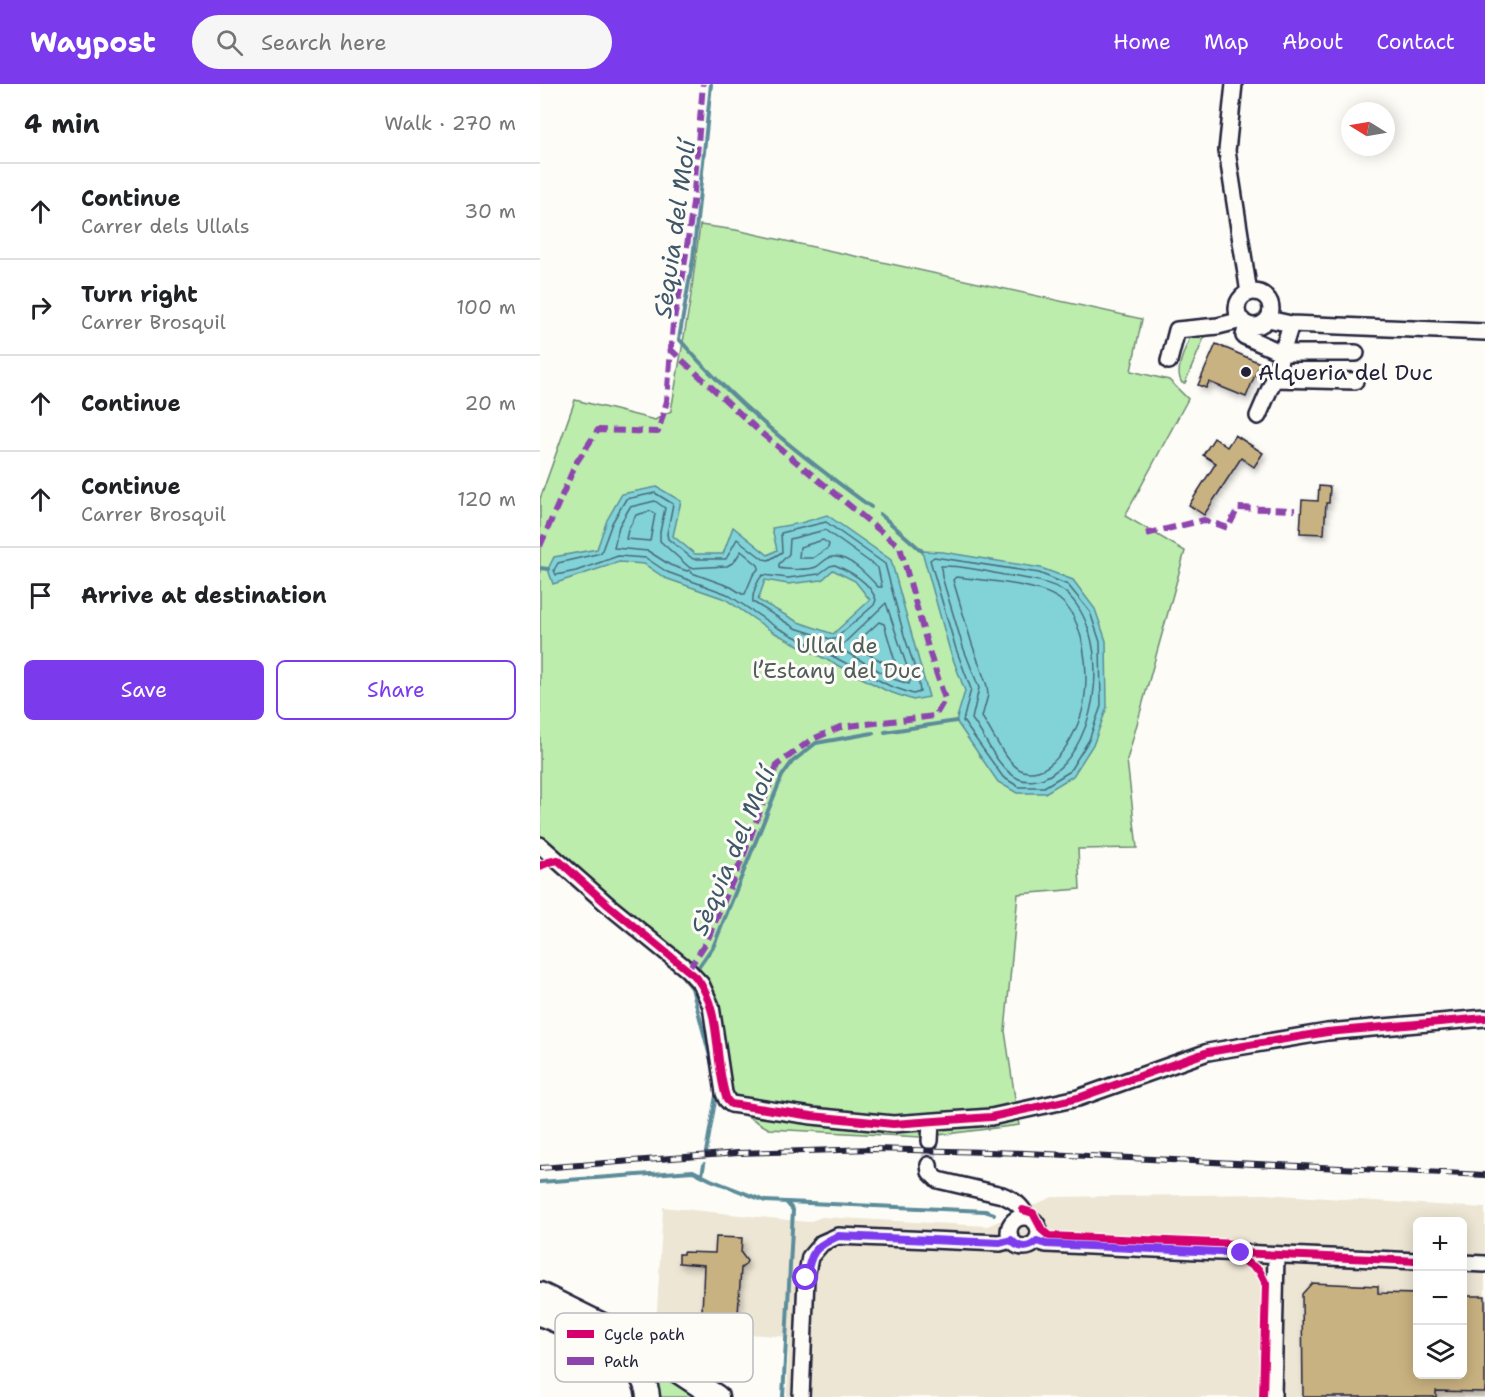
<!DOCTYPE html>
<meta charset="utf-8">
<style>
:root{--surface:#fff;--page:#f6f6f6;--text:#202124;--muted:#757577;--line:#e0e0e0;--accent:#7c3aed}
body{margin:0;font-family:"Shantell Sans",sans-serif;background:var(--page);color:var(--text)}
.controls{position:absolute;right:18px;bottom:18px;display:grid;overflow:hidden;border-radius:9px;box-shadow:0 3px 15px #0003}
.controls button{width:54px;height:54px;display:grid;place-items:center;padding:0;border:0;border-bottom:2px solid var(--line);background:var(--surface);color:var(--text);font:30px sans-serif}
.compass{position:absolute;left:801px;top:18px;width:54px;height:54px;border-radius:50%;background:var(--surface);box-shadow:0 3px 15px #0003;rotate:281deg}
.stop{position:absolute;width:18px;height:18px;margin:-14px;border:4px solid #7c3aed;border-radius:50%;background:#fff}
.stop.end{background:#7c3aed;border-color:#fff;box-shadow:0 2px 6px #0008}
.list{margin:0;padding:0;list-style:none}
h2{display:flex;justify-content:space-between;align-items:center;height:78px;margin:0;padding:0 24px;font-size:26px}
h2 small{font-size:20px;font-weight:400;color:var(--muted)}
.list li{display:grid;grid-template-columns:39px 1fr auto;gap:18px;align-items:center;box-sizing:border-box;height:96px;padding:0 24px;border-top:2px solid var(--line)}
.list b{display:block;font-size:22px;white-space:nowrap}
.list p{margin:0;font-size:20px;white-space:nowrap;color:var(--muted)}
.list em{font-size:20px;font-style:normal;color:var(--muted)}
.actions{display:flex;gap:12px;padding:18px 24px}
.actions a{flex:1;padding:14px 0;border:2px solid var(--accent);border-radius:9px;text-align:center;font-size:21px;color:var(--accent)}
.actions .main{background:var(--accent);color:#fff}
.icon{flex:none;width:33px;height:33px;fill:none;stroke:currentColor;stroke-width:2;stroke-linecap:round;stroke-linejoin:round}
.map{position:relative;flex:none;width:945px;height:1313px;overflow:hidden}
header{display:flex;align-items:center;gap:36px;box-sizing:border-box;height:84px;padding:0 30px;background:var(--accent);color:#fff}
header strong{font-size:28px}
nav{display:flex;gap:33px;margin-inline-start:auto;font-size:21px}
.search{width:420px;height:54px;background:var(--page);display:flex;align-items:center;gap:15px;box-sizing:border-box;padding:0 21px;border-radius:33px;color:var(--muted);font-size:22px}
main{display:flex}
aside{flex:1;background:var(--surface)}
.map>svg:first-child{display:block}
.built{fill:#ede6d4;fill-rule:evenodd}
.green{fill:#bcedac;stroke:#6f8874;stroke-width:1.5}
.water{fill:#81d3d7;stroke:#5b8c99;stroke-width:1.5;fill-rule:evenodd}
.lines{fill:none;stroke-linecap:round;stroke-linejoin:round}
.shore{stroke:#486979;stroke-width:1.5}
.stream{stroke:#5b8c99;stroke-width:4}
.building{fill:#c9b281;stroke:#22223b;stroke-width:1.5;filter:url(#shadow)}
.minor-tunnel{stroke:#d1d0d1;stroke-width:15;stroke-dasharray:15 8;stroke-linecap:butt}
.minor-casing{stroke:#22223b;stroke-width:20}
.highway-casing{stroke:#22223b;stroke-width:27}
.minor{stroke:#fdfcf7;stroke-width:15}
.highway{stroke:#fdfcf7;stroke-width:22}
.rail-casing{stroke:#22223b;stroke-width:6}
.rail{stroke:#fdfcf7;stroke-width:4;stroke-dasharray:11;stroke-linecap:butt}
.quiet{stroke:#8e44ad;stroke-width:6;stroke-dasharray:12 6;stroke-linecap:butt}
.cycleway-casing{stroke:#fdfcf7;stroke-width:11}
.cycleway{stroke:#d6006c;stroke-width:8}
.route{stroke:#7c3aed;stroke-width:8}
.poi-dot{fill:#22223b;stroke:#fdfcf7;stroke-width:2}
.labels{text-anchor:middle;stroke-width:6;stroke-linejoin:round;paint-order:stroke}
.poi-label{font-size:22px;fill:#22223b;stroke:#fdfcf7;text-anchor:start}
.park-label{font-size:22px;fill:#505f5d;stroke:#fdfcf7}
.water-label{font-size:24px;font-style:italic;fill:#3e576a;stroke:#fdfcf7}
.key{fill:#fdfcf7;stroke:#bbbbbf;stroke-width:1.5}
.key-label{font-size:16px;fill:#22223b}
</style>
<header>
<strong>Waypost</strong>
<div class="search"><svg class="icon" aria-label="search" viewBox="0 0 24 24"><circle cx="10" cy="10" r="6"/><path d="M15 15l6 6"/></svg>Search here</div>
<nav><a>Home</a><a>Map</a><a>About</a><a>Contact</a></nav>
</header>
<main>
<aside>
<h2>4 min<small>Walk · 270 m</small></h2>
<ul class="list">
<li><svg class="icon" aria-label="ahead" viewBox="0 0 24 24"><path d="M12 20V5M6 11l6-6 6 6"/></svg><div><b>Continue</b><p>Carrer dels Ullals</p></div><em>30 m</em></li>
<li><svg class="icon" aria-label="right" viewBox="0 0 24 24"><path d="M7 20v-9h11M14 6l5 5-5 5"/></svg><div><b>Turn right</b><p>Carrer Brosquil</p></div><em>100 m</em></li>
<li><svg class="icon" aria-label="ahead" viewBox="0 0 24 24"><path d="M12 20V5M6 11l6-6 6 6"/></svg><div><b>Continue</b></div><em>20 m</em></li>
<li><svg class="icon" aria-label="ahead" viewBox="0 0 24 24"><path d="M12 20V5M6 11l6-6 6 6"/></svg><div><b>Continue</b><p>Carrer Brosquil</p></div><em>120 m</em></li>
<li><svg class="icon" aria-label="arrive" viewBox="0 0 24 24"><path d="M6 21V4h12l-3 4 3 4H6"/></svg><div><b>Arrive at destination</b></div></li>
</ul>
<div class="actions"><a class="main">Save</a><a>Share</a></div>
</aside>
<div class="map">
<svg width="945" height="1313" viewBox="0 0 945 1313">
<defs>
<filter id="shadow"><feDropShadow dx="2.5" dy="4" stdDeviation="3" flood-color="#0004"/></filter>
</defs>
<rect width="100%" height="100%" fill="#fdfcf7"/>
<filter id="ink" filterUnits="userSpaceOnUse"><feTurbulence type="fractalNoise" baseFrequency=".0167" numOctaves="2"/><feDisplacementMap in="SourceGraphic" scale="12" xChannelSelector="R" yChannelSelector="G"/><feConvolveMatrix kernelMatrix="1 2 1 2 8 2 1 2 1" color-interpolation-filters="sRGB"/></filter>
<g filter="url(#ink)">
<path class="built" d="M724,1110L945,1124V1313H247L249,1253L116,1243L123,1123L268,1138L282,1133L448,1142L512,1113ZM878,1138H922V1290H878Z"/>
<path class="green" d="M160,141L196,146L602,235L591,287L629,296L648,315L585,432L645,467L587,676L597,764L538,765L540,805L478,810L465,947L479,1041L382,1053L229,1045L187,1020L168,925L129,878L0,766V415L35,316L115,336L131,327L150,218Z
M652,248H669L668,251L664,254L645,299H642C633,286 647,262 652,248Z
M106,1279L155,1313H116Z"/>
<path class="water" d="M117,403L141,417L133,452L155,470H183L193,443L228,471L237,466L232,444L261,439L287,431L351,476L389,613L373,616L347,607L233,548L185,515L125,494L104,480L79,478L13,500L8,485L14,473L57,465L67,436L82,410ZM293,486L315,497L330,516L293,550L258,538L218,516L225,496L248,500L282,496Z
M382,467L403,468L501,484L533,496L555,525L566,557L567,623L554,659L533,692L505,709H477L458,698L416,637L425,607L410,567Z"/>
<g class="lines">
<path class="shore" d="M115,409L133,420L127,450L128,455L153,475H186L197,455L223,475L229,476L242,468L241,449L286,438L345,480L364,551L378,593L380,608L373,610L350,602L236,543L187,510L127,488L106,474L78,472L36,487L16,491L14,486L18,479L61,469L72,439L86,415Z
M115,417L125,424L120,448V457L150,484L187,482L194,478L201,467L218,481L219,484L213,491L205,510H202L191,503L152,489L150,486L147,487L130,481L108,467L74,464L79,442L90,423Z
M111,427L115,430L110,457L86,455L88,446L96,431Z
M285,446L338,484L342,503H338C328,492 309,471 292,473C285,474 282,480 276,483C269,486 246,486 239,484V480L249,470L250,455Z
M283,456L289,460L288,464L273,474H259L260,463Z
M394,473L499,489L528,501L550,528L560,558L561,622L549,656L529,688L504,703H479L463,693L423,637L431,605L416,565L390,476Z
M295,481C311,488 330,498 336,516L334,521L295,555H290L255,544L213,518C212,510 217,496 223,491L248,494L279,490L290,482Z
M401,482C419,481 446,487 464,491C482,494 511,497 525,508C572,548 561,659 510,691C502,696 489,699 479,695C457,685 446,653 432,635L439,604L423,563L402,493Z
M416,493C442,496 498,500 519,515C545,535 549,588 544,618C541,642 515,696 483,687C467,682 452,647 442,633L448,611L447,602L432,560L413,496Z
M346,519L371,595L369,600L353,595L299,564Z
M339,538L344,540L356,581L354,584L315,563V560Z"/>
<path class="stream" d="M171,0L153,175L139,255C194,319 262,373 331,423
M340,430L382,467
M0,484L8,485
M345,648L416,637
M158,884L174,861L242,692L252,678L276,659L333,649
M151,900L173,984
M166,1068L177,1006
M162,1091L164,1080
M0,1098L153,1087L171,1096L225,1117L445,1127L454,1130
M243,1313L253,1126L246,1118"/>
</g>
<path class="building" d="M676,260L720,279L706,313L669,298L666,304L658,301Z
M695,351L723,369L714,383L701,374L664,431L649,421L676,379L663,371L674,354L687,363Z
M779,402L790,403L789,419H786L784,450L760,449L762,416L778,417Z
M176,1153L202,1154L201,1169L207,1177L205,1181L201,1184L198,1230L162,1229L164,1181L139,1179V1170H143V1168L175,1169Z
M772,1199L838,1202V1209L878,1210V1290H922V1212H945V1308L896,1307V1313H763L762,1210Z"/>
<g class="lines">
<path class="minor-tunnel" d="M389,1081L390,1057"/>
<g class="minor-casing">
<path id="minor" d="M694,0L687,67L709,209
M697 225a17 17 0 1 1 34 0a17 17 0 1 1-34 0Z
M728,235L751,240L945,248
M707,240L704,252L742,269L734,295L815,297
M751,240L742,269H816
M629,277L637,246L678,242L702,236
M718,332L734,295
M0,761L68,821L148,886L161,900L171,922L184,1009L187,1016L191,1020L272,1032L353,1040L451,1033L538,1014L668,968L787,948L945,934
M390,1057L391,1038
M389,1081L390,1088L398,1096L462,1111C474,1116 481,1121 487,1133
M469 1148a15 15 0 1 1 30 0a15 15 0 1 1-30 0Z
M497,1157L506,1160L878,1177
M922,1179L945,1180
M261,1313L266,1194L270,1173L282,1159L298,1152L460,1159L471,1156
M733,1313L736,1171"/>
</g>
<g class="highway-casing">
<path id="highway" d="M0,1210L83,1251L177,1313
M0,1230C34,1244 106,1271 108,1313"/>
</g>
<use href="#minor" class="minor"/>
<use href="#highway" class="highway"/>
<g class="rail-casing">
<path id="rail" d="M0,1084L198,1069L333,1065L486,1069L945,1091"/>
</g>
<use href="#rail" class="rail"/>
<path class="quiet" d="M129,264L220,348L360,463L389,567L405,615L395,632L300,643L271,656L237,681L203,773L184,817L167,857L148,886
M606,450L664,436L688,444L698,424L755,426
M0,462L36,379L58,346L118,348L127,317L133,239L142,198L153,119L163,0"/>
<g class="cycleway-casing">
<path id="cycleway" d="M0,782L9,778L18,776L68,821L156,893C183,928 173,977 187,1016L191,1020L272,1032L353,1040L451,1033L538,1014L668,968L787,948L945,934
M483,1126L493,1129L502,1146L509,1152L698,1160L704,1177L719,1186L726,1200L723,1313
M697,1169L878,1177"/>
</g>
<use href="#cycleway" class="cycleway"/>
</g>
</g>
<g class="lines" filter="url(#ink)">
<path class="route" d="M266,1194C271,1168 274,1163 298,1152L460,1159L471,1156C479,1165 489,1165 497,1157L506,1160L701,1169"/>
</g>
<circle class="poi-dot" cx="706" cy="288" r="6"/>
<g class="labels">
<g class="poi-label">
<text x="718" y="296">Alqueria del Duc</text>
</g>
<g class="park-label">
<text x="297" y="569">Ullal de<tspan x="297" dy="25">l’Estany del Duc</tspan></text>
</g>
<g class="water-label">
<text transform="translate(135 145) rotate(-82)" y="8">Sèquia del Molí</text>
<text transform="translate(193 767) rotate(-67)" y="8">Sèquia del Molí</text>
</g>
</g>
<rect x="15" y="1229" width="198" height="69" rx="9" class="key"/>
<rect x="27" y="1246" width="27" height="8" fill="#d6006c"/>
<rect x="27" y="1273" width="27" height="8" fill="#8e44ad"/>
<g class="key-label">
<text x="64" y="1256">Cycle path</text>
<text x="64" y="1283">Path</text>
</g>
</svg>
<div class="controls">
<button>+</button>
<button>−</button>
<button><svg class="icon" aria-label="layers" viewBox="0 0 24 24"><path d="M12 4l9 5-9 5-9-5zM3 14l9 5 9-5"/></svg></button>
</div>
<svg class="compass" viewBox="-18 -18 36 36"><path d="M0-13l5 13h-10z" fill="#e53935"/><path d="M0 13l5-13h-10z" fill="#757577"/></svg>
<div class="stop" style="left:266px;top:1194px"></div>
<div class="stop end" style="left:701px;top:1169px"></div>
</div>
</main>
